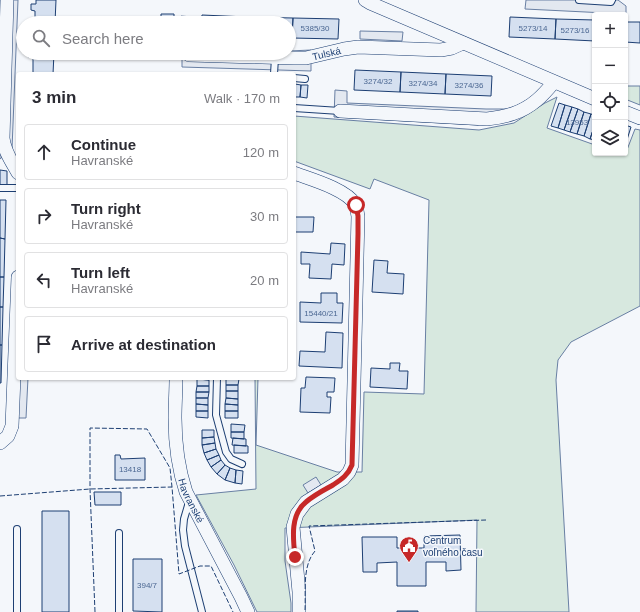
<!DOCTYPE html>
<meta charset="utf-8">
<style>
:root{--surface:#fff;--page:#f2f2f3;--text:#2b2b33;--muted:#7c7c81;--line:#e1e1e2}
body{margin:0;font-family:Arial,sans-serif;background:var(--page);color:var(--text)}
.controls{position:absolute;right:12px;top:12px;display:grid;overflow:hidden;border-radius:4px;box-shadow:0 1px 3px #0004}
.controls button{width:36px;height:36px;display:grid;place-items:center;padding:0;border:0;border-bottom:1px solid var(--line);background:var(--surface);color:var(--text);font:20px sans-serif}
.stop{position:absolute;width:12px;height:12px;margin:-9px;border:3px solid #c62828;border-radius:50%;background:#fff}
.stop.end{background:#c62828;border-color:#fff;box-shadow:0 1px 4px #0008}
.list{margin:0;padding:0;list-style:none}
h2{display:flex;justify-content:space-between;align-items:center;height:52px;margin:0;padding:0 16px;font-size:17px}
h2 small{font-size:13px;font-weight:400;color:var(--muted)}
.list li{display:grid;grid-template-columns:26px 1fr auto;gap:12px;align-items:center;box-sizing:border-box;height:56px;margin:0 8px 8px;padding:0 8px;border:1px solid var(--line);border-radius:4px}
.list b{display:block;font-size:15px;white-space:nowrap}
.list p{margin:0;font-size:13px;white-space:nowrap;color:var(--muted)}
.list em{font-size:13px;font-style:normal;color:var(--muted)}
.icon{flex:none;width:22px;height:22px;fill:none;stroke:currentColor;stroke-width:2;stroke-linecap:round;stroke-linejoin:round}
.map{position:relative;flex:none;width:640px;height:612px;overflow:hidden}
.search{position:absolute;background:var(--surface);box-shadow:0 1px 3px #0004;left:16px;top:16px;width:280px;height:44px;display:flex;align-items:center;gap:10px;box-sizing:border-box;padding:0 14px;border-radius:22px;color:var(--muted);font-size:15px}
.panel{position:absolute;background:var(--surface);box-shadow:0 1px 3px #0004;left:16px;top:72px;width:280px;height:308px;border-radius:4px}
.map>svg:first-child{display:block}
.green{fill:#d7e8df;stroke:#687fa3}
.parking{fill:#e3e8f0;stroke:#687fa3}
.building{fill:#d5e0f0;stroke:#1d3f73}
.lines{fill:none;stroke-linecap:round;stroke-linejoin:round}
.service-casing{stroke:#1d3f73;stroke-width:8}
.minor-casing{stroke:#1d3f73;stroke-width:14}
.service{stroke:#f4f7fb;stroke-width:6}
.minor{stroke:#f4f7fb;stroke-width:13}
.fence{stroke:#1d3f73;stroke-width:1;stroke-dasharray:5 2;stroke-linecap:butt}
.route{stroke:#c62828;stroke-width:5}
.labels{text-anchor:middle;stroke-width:3;stroke-linejoin:round;paint-order:stroke}
.number-label{font-size:8px;fill:#4b6792}
.street-label{font-size:10px;fill:#1d3f73;stroke:#f4f7fb}
.poi-label{font-size:10px;fill:#1d3f73;stroke:#f4f7fb;text-anchor:start}
</style>
<div class="map">
<svg width="640" height="612" viewBox="0 0 640 612">
<rect width="100%" height="100%" fill="#f4f7fb"/>
<path class="green" d="M625,86H640V105L625,99Z
M557,97L547,128L595,145V153H620L625,155L635,129L640,130V306L571,342L558,360L556,380L569,612H476L477,520L285,528V561L291,603V612H257L234,565L196,495L256,489L255,378H258L256,445L337,472H362L364,392L424,394L429,200L374,179L370,189L294,161V116L479,130L514,123L545,103Z"/>
<path class="parking" d="M0,0H18L12,149L0,159Z
M526,0H618L626,6V14L525,9Z
M181,16L192,17V23H181Z
M360,31L403,32L402,41L360,39Z
M311,50V71L182,67V53H289V51Z
M335,90L347,91V103L486,109H507L516,106L532,97L525,105L478,125L334,117Z
M19,378H28L26,418H18Z
M316,477L321,485L308,493L303,485Z"/>
<path class="building" d="M36,0H56L55,23H35V11L31,10V4H36Z
M161,14H174V23H161Z
M202,15L247,17V23H201Z
M247,17L293,18L292,38H289V23H247Z
M510,17L556,19L555,39L509,37Z
M293,18L339,19L338,39L292,38Z
M556,19L595,20V41L555,39Z
M625,22H640V43L625,42Z
M28,53H54L53,74H33V57H28Z
M355,70L401,72L400,92L354,90Z
M401,72L446,74L445,94L400,92Z
M446,74L492,76L491,96L445,94Z
M295,84L301,85L300,97H294Z
M301,85H308L307,98L300,97Z
M559,103L565,105L558,128L551,126Z
M565,105L572,107L564,130L558,128Z
M572,107L578,109L570,132L564,130Z
M578,109L584,112L577,134L570,132Z
M584,112L591,114L584,136L577,134Z
M591,114L595,115V124L590,139L584,136Z
M595,124V140L590,139Z
M625,125L631,127L625,146Z
M0,170L7,171V185H0Z
M0,200H6L5,239L0,238Z
M294,217H314L313,232H294Z
M0,238L5,239L4,277H0Z
M331,243L345,244L344,265L332,264L331,279L309,278L310,264H301V252L330,254Z
M374,260L388,261L387,273L404,274L403,294L372,292Z
M0,277H4L3,307H0Z
M321,293H337V303H343L342,323L300,322V302L321,303Z
M0,307H3L2,345H0Z
M326,332L343,333L342,368L299,366L300,351L325,352Z
M0,345H2L1,383H0Z
M390,363H400L399,371H408L407,389L370,387L371,368L390,369Z
M306,377L335,378L334,392H327V397H331L330,413L300,412L301,388H305Z
M197,378H209V380L197,379Z
M226,378L239,379L238,385H226Z
M197,379L209,380V386H197Z
M226,385H238V391H226Z
M197,386H209V392H196Z
M226,391H238V399L226,398Z
M196,392H209L208,398H196Z
M196,398H208V405L196,404Z
M226,398L238,399V405L225,404Z
M196,404L208,405V411H196Z
M225,404L238,405V411H225Z
M196,411H208V418L196,417Z
M225,411H238V418H225Z
M231,424L245,425L244,432H231Z
M202,430H214V437L202,438Z
M231,432H244V439L231,438Z
M214,437L215,443L202,445V438Z
M233,438L246,439V446L232,445Z
M215,443L216,449L204,453L202,445Z
M234,445L248,446V453H234Z
M216,449L219,455L207,460L204,453Z
M115,455H120L121,459L145,458V480H115Z
M219,455L221,460L211,467L207,460Z
M221,460L225,465L217,474L211,467Z
M225,465L230,468L225,480L217,474Z
M230,468L236,470L235,483L225,480Z
M236,470L243,471L242,484L235,483Z
M94,492H121V505H95Z
M42,511H69V612H42Z
M460,535L461,570L446,571V562H426V586H397V562L377,563V572H363L362,537H397V548H424V536Z
M133,559H162V612L133,611Z
M397,611H418V612H397Z"/>
<g class="lines">
<g class="service-casing">
<path id="service" d="M579,0L611,2L612,0
M274,74L275,58
M294,78L305,79
M294,108L340,111
M0,188H18
M217,378L216,415L226,452L231,459L242,464
M189,502L184,519L183,530L185,546L202,612
M17,529V612
M119,533V612"/>
</g>
<g class="minor-casing">
<g id="minor">
<path d="M7,0L3,138C4,151 12,162 18,173"/>
<path d="M365,0L370,3L595,99"/>
<path id="s1" d="M189,55L294,58H306L344,49L358,47L441,50L452,48L463,43"/>
<path d="M340,111L487,119C505,117 522,113 537,100C543,95 549,88 554,82"/>
<path d="M625,112L640,118"/>
<path d="M294,173C310,179 346,189 355,204C357,207 357,212 358,216L352,465L349,472L343,479L306,502L297,514L293,527L299,592V612"/>
<path id="s2" d="M176,378C176,391 175,405 175,418C175,443 178,468 186,492L241,597L248,612"/>
<path d="M0,443L8,436L12,426L18,277"/>
</g>
</g>
<use href="#service" class="service"/>
<use href="#minor" class="minor"/>
<path class="fence" d="M0,496L90,489L172,487
M305,610C306,591 302,566 315,551L309,526L486,520
M95,612L90,489V428L147,429L170,468L172,487L179,574L200,566H211L233,612"/>
</g>
<g class="lines">
<path class="route" d="M295,557C293,538 290,515 306,502C314,495 324,490 333,485C342,479 348,475 352,465L358,234V216L356,205"/>
</g>
<defs>
<g id="civic-pin" transform="scale(1)"><path d="M0 17L-7.5 6A9.5 9.5 0 1 1 7.5 6Z" fill="#c62828" stroke="#f4f7fb"/><path d="M-.6-6.5H3V-4.5H.6V-3L4-1V1h2V6H-6V1h2V-1L-.6-3ZM-1.2 2.5V6h2.4V2.5Z" fill="#fff"/></g>
</defs>
<g fill-rule="evenodd">
<use href="#civic-pin" x="409" y="546"/>
</g>
<g class="labels">
<g class="number-label">
<text x="315" y="31">5385/30</text>
<text x="533" y="31">5273/14</text>
<text x="575" y="33">5273/16</text>
<text x="378" y="84">3274/32</text>
<text x="423" y="86">3274/34</text>
<text x="469" y="88">3274/36</text>
<text x="577" y="125">13953</text>
<text x="321" y="316">15440/21</text>
<text x="130" y="472">13418</text>
<text x="147" y="588">394/7</text>
</g>
<g class="street-label">
<text dy="4" stroke="none"><textPath href="#s1" startOffset="138">Tulská</textPath></text>
<text dy="4" stroke="none"><textPath href="#s2" startOffset="125">Havranské</textPath></text>
</g>
<g class="poi-label">
<text x="423" y="544">Centrum<tspan x="423" dy="12">voľného času</tspan></text>
</g>
</g>
</svg>
<div class="controls">
<button>+</button>
<button>−</button>
<button><svg class="icon" aria-label="locate" viewBox="0 0 24 24"><circle cx="12" cy="12" r="6"/><path d="M12 2v4M12 18v4M2 12h4M18 12h4"/></svg></button>
<button><svg class="icon" aria-label="layers" viewBox="0 0 24 24"><path d="M12 4l9 5-9 5-9-5zM3 14l9 5 9-5"/></svg></button>
</div>
<div class="stop" style="left:356px;top:205px"></div>
<div class="stop end" style="left:295px;top:557px"></div>
<div class="search"><svg class="icon" aria-label="search" viewBox="0 0 24 24"><circle cx="10" cy="10" r="6"/><path d="M15 15l6 6"/></svg>Search here</div>
<section class="panel">
<h2>3 min<small>Walk · 170 m</small></h2>
<ul class="list">
<li><svg class="icon" aria-label="ahead" viewBox="0 0 24 24"><path d="M12 20V5M6 11l6-6 6 6"/></svg><div><b>Continue</b><p>Havranské</p></div><em>120 m</em></li>
<li><svg class="icon" aria-label="right" viewBox="0 0 24 24"><path d="M7 20v-9h11M14 6l5 5-5 5"/></svg><div><b>Turn right</b><p>Havranské</p></div><em>30 m</em></li>
<li><svg class="icon" aria-label="left" viewBox="0 0 24 24"><path d="M17 20v-9H6M10 6l-5 5 5 5"/></svg><div><b>Turn left</b><p>Havranské</p></div><em>20 m</em></li>
<li><svg class="icon" aria-label="arrive" viewBox="0 0 24 24"><path d="M6 21V4h12l-3 4 3 4H6"/></svg><div><b>Arrive at destination</b></div></li>
</ul>
</section>
</div>
